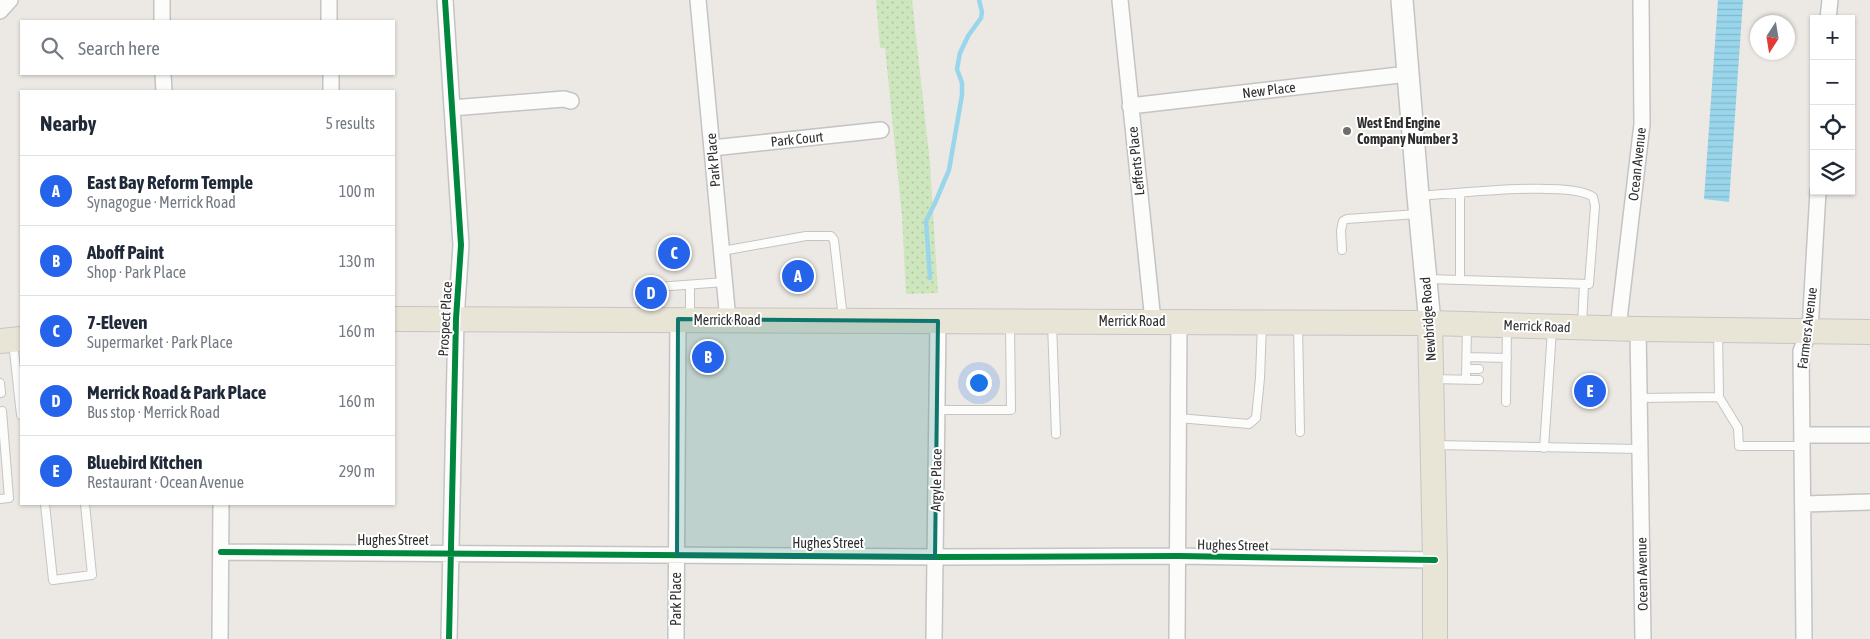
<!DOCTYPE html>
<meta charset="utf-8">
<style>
:root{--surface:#fff;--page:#f6f6f7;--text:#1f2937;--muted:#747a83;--line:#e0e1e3;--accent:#2563eb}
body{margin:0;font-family:"Asap Condensed",sans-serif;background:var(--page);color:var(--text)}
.controls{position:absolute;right:15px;top:15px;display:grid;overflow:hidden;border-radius:0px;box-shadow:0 1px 4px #0004}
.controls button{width:45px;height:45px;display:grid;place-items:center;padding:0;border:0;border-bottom:1px solid var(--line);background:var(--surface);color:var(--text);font:25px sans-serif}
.compass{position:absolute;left:1750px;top:15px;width:45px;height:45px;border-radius:50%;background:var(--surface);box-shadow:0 1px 4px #0004;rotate:192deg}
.you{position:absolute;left:978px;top:382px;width:18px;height:18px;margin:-12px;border:4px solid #fff;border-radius:50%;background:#1a73e8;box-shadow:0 0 0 8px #1a73e833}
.badge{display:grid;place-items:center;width:32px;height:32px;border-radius:50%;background:var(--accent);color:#fff;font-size:16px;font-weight:700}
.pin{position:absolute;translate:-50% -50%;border:2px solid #fff;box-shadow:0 1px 5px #0006}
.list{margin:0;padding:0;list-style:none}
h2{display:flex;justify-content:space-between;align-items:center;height:65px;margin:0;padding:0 20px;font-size:21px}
h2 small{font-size:16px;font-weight:400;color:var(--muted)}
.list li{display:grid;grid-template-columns:32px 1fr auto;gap:15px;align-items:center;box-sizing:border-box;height:70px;padding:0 20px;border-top:1px solid var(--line)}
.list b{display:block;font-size:19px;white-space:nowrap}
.list p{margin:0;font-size:16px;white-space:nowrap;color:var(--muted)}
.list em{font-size:16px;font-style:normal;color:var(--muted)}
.icon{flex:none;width:28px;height:28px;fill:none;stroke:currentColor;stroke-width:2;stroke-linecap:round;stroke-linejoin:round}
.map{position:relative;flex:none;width:1870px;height:639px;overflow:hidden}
.search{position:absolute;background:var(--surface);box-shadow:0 1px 4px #0004;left:20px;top:20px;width:375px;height:55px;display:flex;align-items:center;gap:12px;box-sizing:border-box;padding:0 18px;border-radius:0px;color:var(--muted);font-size:19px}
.panel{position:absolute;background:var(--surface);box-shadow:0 1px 4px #0004;left:20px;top:90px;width:375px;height:415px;border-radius:0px}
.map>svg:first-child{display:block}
.grass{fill:url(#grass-dots)}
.water{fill:url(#water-rules)}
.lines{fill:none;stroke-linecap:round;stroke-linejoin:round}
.stream{stroke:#99d6ec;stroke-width:4.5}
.lane-casing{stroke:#c5c4c5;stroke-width:10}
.street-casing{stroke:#c5c4c5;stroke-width:18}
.secondary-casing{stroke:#c5c4c5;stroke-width:24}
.primary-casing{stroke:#c6c5c4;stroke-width:26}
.lane{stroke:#fcfcfb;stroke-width:8}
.street{stroke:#fcfcfb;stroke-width:15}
.secondary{stroke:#fcfcfb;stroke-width:21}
.primary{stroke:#e8e4d6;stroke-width:24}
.cycleway-casing{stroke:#fff;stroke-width:9}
.cycleway{stroke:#00873e;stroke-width:6}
.marked{fill:#0f766e;fill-opacity:0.2;stroke:#0f766e;stroke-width:4;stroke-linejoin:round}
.poi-dot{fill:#706f6e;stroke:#fff;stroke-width:2}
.labels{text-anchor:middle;stroke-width:4;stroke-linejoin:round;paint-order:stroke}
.street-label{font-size:14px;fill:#2e2e2e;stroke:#fff}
.poi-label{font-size:14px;font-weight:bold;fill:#2e2e2e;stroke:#fff;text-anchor:start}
</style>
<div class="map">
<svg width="1870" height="639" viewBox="0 0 1870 639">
<defs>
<pattern id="grass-dots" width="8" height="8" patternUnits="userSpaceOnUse" patternTransform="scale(1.25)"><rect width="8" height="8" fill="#cee6be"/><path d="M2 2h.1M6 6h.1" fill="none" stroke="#b1c6a4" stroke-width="1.8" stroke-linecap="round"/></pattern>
<pattern id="water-rules" width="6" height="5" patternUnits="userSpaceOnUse" patternTransform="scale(1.25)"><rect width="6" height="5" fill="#99d6ec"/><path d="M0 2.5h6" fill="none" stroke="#84b8cb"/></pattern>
</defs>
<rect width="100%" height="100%" fill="#ece8e4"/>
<path class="grass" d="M876,0H912L930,163L938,293L906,294L902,216L885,48H880Z"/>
<path class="water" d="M1718,0H1743L1729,202L1704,199Z"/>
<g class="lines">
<path class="stream" d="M930,278L926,221L935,203L949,170L962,95V83L957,69L960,53L968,36L981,18L982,12L979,0"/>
<g class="lane-casing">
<path id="lane" d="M1460,193V280
M1418,196C1452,194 1571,180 1593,197L1595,206L1589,284L1428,279
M1342,250L1341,231L1343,221L1347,219L1417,214
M722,251L806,236H831L834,240L843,318
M690,285V318
M657,317V287L725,282
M1052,323L1056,434
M1298,324L1300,432
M1582,325L1584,284
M1718,332L1719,397
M13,342L21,415
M1467,357L1507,358
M1466,369H1479
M1433,379L1479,380
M1466,379L1467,326
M0,383L1,393
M1639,398L1719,397L1738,428L1739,446H1802
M1506,402L1507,327
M937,410H1011L1010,323
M1178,418L1249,424L1256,418L1260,378L1262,324
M1435,445L1640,449
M1544,448L1552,330
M0,499L9,498L2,411
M45,504L53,580L92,575L85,504"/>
</g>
<g class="street-casing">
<path id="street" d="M162,0V21
M329,0V21
M445,0L461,245L456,319L449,639
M698,0L728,320
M1120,0L1153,321
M0,11L10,0
M1828,19L1830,0
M163,74L164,91
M331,74V91
M1130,106L1408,74
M452,108L564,99L571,101
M712,148L881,130
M1618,328L1642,124L1641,0
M1638,329L1643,639
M1802,435H1870
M1804,504L1870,502
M221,552L935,557L1178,556L1435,560
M220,639L221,504
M676,639L678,319
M934,639L938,321
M1177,639L1179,321
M1804,639L1801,351L1810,330L1818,191"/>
</g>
<g class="secondary-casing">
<path id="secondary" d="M1402,0L1418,196L1430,323"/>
</g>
<g class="primary-casing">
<path id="primary" d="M394,319L1430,323L1638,329L1870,332
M1430,323L1435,560V639
M0,341L21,339"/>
</g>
<use href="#lane" class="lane"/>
<use href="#street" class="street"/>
<use href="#secondary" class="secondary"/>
<use href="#primary" class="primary"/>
<g class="cycleway-casing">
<path id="cycleway" d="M445,0L461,245L456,319L449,639
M221,552L935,557L1178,556L1435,560"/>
</g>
<use href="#cycleway" class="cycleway"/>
</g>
<path class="marked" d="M678,319L938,321L935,557L677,555Z"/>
<circle class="poi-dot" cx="1347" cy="131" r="5"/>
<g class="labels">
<g class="street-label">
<text transform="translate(1269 90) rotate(-7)" y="5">New Place</text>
<text transform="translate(797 139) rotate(-6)" y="5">Park Court</text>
<text transform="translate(713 160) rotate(-95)" y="5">Park Place</text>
<text transform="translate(1136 161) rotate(-96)" y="5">Lefferts Place</text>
<text transform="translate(1637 164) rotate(-84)" y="5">Ocean Avenue</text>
<text transform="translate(445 319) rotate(-87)" y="5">Prospect Place</text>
<text transform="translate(1428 319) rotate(-94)" y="5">Newbridge Road</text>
<text x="727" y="325">Merrick Road</text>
<text x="1132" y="326">Merrick Road</text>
<text transform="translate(1537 326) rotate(2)" y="5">Merrick Road</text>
<text transform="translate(1807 328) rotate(-83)" y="5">Farmers Avenue</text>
<text transform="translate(936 480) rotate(-89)" y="5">Argyle Place</text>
<text x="393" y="545">Hughes Street</text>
<text x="828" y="548">Hughes Street</text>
<text transform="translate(1233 545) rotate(1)" y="5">Hughes Street</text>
<text transform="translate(1642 574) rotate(-91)" y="5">Ocean Avenue</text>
<text transform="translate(676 599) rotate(-90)" y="5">Park Place</text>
</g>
<g class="poi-label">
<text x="1357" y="128">West End Engine<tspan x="1357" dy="16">Company Number 3</tspan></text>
</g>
</g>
</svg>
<div class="controls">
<button>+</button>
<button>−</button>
<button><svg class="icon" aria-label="locate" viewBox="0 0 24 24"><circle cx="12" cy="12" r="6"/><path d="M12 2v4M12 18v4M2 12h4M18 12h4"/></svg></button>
<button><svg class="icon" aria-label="layers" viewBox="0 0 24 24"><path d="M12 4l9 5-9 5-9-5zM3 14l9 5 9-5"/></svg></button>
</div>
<svg class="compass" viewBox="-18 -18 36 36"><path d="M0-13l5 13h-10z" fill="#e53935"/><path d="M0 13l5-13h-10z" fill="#747a83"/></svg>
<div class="you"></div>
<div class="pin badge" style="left:798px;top:276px">A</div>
<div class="pin badge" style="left:708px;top:357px">B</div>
<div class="pin badge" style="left:674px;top:253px">C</div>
<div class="pin badge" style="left:651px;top:293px">D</div>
<div class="pin badge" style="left:1590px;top:391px">E</div>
<div class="search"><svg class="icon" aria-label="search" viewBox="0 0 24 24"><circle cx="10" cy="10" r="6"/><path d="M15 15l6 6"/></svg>Search here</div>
<section class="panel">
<h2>Nearby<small>5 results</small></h2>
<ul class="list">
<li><span class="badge">A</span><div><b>East Bay Reform Temple</b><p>Synagogue · Merrick Road</p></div><em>100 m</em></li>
<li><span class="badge">B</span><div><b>Aboff Paint</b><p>Shop · Park Place</p></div><em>130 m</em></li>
<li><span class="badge">C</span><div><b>7-Eleven</b><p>Supermarket · Park Place</p></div><em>160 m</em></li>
<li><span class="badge">D</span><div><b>Merrick Road &amp; Park Place</b><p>Bus stop · Merrick Road</p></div><em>160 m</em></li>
<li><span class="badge">E</span><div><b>Bluebird Kitchen</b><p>Restaurant · Ocean Avenue</p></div><em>290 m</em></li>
</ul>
</section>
</div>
